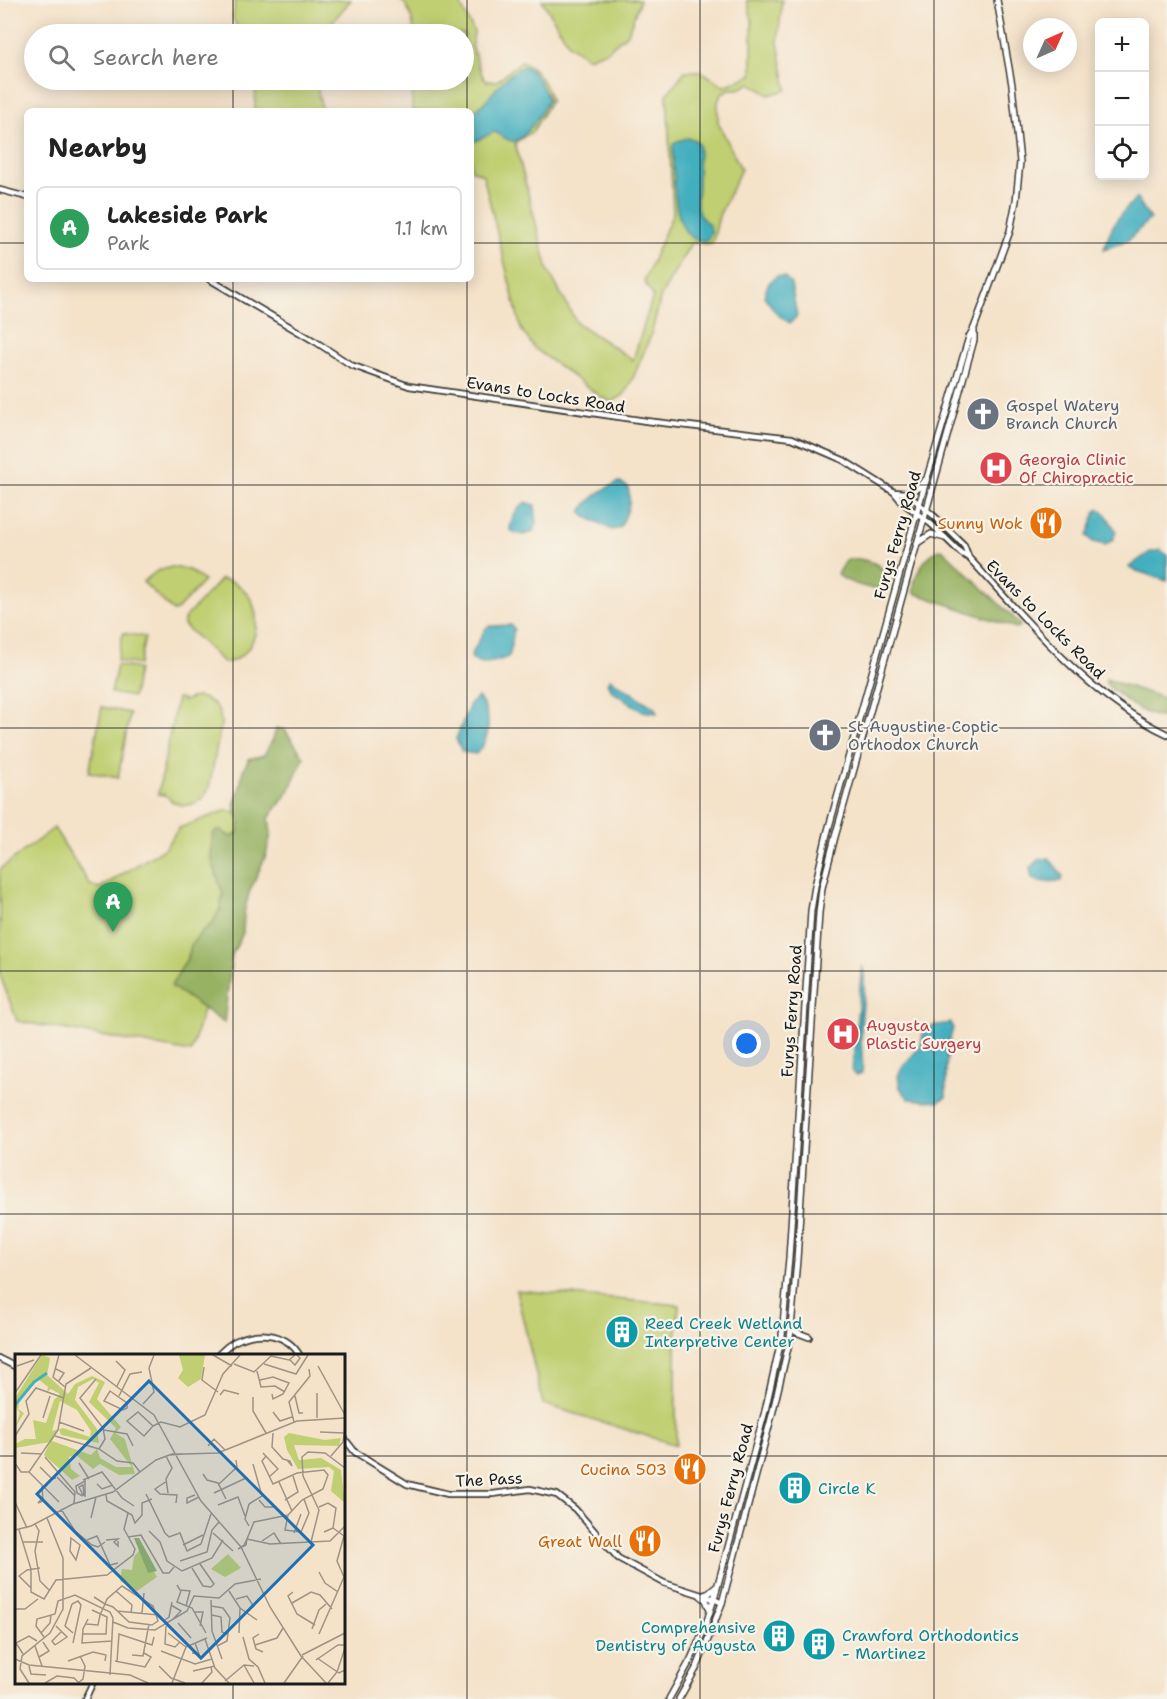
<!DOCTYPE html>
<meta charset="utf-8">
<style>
:root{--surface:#fff;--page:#f2f2f2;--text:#222;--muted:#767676;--line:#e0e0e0;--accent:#1f6fb2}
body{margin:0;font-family:"Shantell Sans",sans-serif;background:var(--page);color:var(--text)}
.controls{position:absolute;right:18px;top:18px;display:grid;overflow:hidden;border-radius:9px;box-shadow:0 3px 15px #0003}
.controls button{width:54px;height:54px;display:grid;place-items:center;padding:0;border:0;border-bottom:2px solid var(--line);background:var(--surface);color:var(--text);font:30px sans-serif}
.compass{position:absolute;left:1023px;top:18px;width:54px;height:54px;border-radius:50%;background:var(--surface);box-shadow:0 3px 15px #0003;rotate:45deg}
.you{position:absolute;left:747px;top:1044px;width:21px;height:21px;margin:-15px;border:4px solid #fff;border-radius:50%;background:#1a73e8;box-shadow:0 0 0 9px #1a73e833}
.badge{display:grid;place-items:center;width:39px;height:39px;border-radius:50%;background:var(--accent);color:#fff;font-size:20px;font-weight:700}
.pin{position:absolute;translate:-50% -50px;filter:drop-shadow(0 2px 3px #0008)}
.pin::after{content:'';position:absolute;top:32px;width:21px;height:18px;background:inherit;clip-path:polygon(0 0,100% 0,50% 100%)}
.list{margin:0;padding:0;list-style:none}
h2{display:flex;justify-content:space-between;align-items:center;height:78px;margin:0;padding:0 24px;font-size:26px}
h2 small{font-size:20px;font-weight:400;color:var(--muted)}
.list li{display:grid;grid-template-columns:39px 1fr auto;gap:18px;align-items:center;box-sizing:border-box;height:84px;margin:0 12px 12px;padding:0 12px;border:2px solid var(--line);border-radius:9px}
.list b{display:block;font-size:22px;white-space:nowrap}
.list p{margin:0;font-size:20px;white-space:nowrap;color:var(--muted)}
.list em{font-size:20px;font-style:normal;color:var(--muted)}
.icon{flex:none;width:33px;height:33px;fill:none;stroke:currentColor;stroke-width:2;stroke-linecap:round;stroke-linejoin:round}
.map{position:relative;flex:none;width:1167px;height:1699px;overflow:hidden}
.search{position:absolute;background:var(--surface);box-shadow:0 3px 15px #0003;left:24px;top:24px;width:450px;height:66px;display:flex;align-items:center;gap:15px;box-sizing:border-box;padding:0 21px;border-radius:33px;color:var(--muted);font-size:22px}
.panel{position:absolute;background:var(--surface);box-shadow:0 3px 15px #0003;left:24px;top:108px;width:450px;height:174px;border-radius:9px}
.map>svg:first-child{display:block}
.green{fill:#bfcf71;stroke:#6e7646;stroke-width:1.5}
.forest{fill:#97b263;stroke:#5a6740;stroke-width:1.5}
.water{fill:#42afbf;stroke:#2f666e;stroke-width:1.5}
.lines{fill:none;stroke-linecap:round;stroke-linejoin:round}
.minor-casing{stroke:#3c3a36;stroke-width:8}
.major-casing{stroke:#3c3a36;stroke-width:8}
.minor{stroke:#fff;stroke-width:4.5}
.major{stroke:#fff;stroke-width:5}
.grid{fill:none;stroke:#1c1c1c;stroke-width:1.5;stroke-opacity:0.55}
.labels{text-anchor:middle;stroke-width:4.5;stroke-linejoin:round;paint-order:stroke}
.street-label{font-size:16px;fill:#1c1c1c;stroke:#f7f3e8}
.worship-label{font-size:16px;fill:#5b616d;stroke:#f7f3e8;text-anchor:start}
.health-label{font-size:16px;fill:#be3a42;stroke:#f7f3e8;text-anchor:start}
.food-label{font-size:16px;fill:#c56008;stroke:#f7f3e8;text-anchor:end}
.culture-label{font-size:16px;fill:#0d838f;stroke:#f7f3e8;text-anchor:start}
.inset-river{fill:none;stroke:#42afbf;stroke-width:3}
.inset-road{fill:none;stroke:#9e9384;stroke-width:1.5}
.view{fill:#1f6fb2;fill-opacity:0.15;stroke:#1f6fb2;stroke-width:3}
.inset-edge{fill:none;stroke:#1c1c1c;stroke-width:3}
</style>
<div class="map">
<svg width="1167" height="1699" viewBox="0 0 1167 1699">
<rect width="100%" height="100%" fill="#f7f3e8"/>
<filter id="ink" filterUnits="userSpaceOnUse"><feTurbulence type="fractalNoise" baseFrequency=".0167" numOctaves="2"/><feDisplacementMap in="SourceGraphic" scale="12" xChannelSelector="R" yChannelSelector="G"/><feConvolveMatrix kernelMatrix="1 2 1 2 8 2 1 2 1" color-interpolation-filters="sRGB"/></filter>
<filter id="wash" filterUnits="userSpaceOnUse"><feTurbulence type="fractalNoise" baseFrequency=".008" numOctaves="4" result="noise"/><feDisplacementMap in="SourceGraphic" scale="24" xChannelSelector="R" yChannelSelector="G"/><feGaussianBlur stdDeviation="1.35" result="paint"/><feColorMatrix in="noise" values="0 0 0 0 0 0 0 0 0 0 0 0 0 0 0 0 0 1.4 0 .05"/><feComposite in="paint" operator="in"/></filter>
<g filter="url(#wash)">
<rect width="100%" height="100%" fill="#f4e2c9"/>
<path class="green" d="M235,0H351L322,34H240L233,18Z
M401,0H458L474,32L472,47L481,73L486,81H497L521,61C538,68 545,84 551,100L533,131L515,143L548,270L577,323L633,360L653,296L644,281L673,213L667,94L685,71H701L724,86L752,75V20L747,0H782L778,43L787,90L769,95L751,83L739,89H729L722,93L718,102V122L741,169L719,216L713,241L711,244L691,243L661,296L651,335L634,376L624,395L612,402L601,397L534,348L521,329L483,175L471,169V111H412L413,80H464V34H414C414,24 409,6 401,0Z
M542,0H640L628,33L607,51L588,58L569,45Z
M256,80H316L322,111H255Z
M172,567L189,570L204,581L177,610L173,611L143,582L157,571Z
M221,579C267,584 268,657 224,663L184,625V619Z
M123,633L145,637L139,665L117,661Z
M117,665L138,669L133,697L111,693Z
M197,697C212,699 222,709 221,725L209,788L204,797L196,803L184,806L173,802L164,794L163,795L158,794L177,698L183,699L182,702L191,698Z
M102,707L130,713L118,778L89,772Z
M227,810L258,819L191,1052L17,1021L0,975V869L54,828L90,885L100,888L165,848L179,828Z
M516,1290L679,1305L676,1340V1445L543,1404Z"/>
<path class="forest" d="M942,549L1019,623L1020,627L1016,628L914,593C912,576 926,553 942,549Z
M849,559C867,557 898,568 882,590C868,588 848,584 837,574L843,564Z
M1106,679L1167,699V713L1164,717C1145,719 1120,696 1106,684Z
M276,728L285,730L304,757L289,791L269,818L271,834L266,855L249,893L244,913L243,933L232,955L224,1023L171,986L188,957L191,945L201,932L212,924L220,909L223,895L211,857L213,833L220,830L231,837L238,833L240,823L234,805L240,787L243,770L249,759L264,755L273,739Z"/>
<path class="water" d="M524,66C537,73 543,87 548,100C542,111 526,141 512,141C507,141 499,133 494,132L471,143V114C491,100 501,76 524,66Z
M687,138C692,138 697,140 699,145L697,207L701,217L710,226L711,232L707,240C669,248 674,168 673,146L675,142Z
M1137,198L1150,219L1127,241L1104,249C1111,225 1119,214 1137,198Z
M777,276L785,277L791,284L797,316L790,323L777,314L764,296L768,284Z
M619,482L628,487C632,504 627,513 620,528L612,530L586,517L581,512C590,497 603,489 619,482Z
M526,502L535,505L537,523L534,531C525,536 519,536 510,530C511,517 516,509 526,502Z
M1100,509L1107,516L1116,531L1113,540L1105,545L1093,542L1087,536L1096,511Z
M1161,550L1167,555V581L1131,569L1129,567L1150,552Z
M511,625L514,629L510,654L508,657C498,661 481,667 472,659L471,655L486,628L489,626Z
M610,679L655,708L657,713L642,711L612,691L607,683Z
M478,697C492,714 492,738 476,754L462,752L456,739L470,704Z
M1049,858L1063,876L1062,881L1039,882L1032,878L1030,868L1038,860Z
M862,965C868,986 861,1008 861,1030C860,1045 864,1059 862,1073L857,1075L852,1072Z
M950,1023L953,1028C945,1053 946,1072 946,1097L938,1102L909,1099L900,1088L898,1076L902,1067L921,1046L923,1034L932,1026Z"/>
</g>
<g filter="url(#ink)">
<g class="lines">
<g class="minor-casing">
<path id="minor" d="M0,190L27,197
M209,279L316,342L351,365L409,386L646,421L792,438L843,460L894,492L902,502L931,524L961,553L969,558L964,545L934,516L906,493L894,492
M969,558C1028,621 1087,696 1167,734
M217,1356C224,1349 231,1342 240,1339C262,1330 288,1334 300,1356
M0,1359L16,1367
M344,1438L355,1452L407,1484L448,1494H493L530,1489L557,1495L575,1509L618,1558L664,1583L714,1599L722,1603
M85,1699L93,1682"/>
</g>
<g class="major-casing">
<path id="major" d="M906,493L918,488L924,481
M919,542L931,534L945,538
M792,1325L796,1332L809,1337
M710,1610L706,1600L701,1596L709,1593L716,1587
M669,1699L691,1659L704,1630L714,1599L765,1411L782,1336L789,1258L811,911L815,886L827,834L918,508L969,337L974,328L1010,231L1016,201L1020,162L1012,85L997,0
M679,1699L698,1665L722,1603L772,1415L790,1339L797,1260L819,913L822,888L835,837L967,365L974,340V330"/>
</g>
<use href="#minor" class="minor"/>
<use href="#major" class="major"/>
</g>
</g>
<path class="grid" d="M233,0V34M467,0V111M700,0V1699M934,0V1699M233,80V111M0,243H27M471,243H1167M233,279V1356M467,279V1699M0,485H1167M0,728H1167M0,971H1167M0,1214H1167M0,1456H16M344,1456H1167M233,1682V1699"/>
<defs>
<g id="church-disc" transform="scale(1.725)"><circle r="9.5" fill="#6b7280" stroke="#f7f3e8"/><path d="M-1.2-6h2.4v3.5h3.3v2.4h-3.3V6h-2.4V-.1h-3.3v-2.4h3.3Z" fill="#fff"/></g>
<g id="hospital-disc" transform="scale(1.725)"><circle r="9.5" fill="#e0444e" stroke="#f7f3e8"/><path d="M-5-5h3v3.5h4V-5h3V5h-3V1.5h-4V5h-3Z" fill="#fff"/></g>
<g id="restaurant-disc" transform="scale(1.725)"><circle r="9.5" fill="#e8710a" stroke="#f7f3e8"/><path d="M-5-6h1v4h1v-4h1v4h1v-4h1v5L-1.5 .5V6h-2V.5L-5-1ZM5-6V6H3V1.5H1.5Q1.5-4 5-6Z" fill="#fff"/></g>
<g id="building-disc" transform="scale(1.725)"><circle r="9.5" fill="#0f9aa8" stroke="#f7f3e8"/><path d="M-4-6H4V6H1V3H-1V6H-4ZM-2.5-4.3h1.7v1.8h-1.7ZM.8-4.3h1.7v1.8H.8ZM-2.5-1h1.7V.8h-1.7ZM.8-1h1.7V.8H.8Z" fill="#fff"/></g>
</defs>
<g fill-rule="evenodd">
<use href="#church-disc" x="983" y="414"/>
<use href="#hospital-disc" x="996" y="468"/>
<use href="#restaurant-disc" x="1046" y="523"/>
<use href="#church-disc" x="825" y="735"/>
<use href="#hospital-disc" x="843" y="1034"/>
<use href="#building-disc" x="622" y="1332"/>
<use href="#restaurant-disc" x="690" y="1469"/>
<use href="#building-disc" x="795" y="1488"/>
<use href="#restaurant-disc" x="645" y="1541"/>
<use href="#building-disc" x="779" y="1636"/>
<use href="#building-disc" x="819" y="1644"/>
</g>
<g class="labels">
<g class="street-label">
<text transform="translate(546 394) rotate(9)" y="6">Evans to Locks Road</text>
<text transform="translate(897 535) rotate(-74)" y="6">Furys Ferry Road</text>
<text transform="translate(1046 619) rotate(45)" y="6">Evans to Locks Road</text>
<text transform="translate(791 1011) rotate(-86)" y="6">Furys Ferry Road</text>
<text transform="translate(489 1479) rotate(-3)" y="6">The Pass</text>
<text transform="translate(730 1488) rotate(-75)" y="6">Furys Ferry Road</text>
</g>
<g class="worship-label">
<text x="1006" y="411">Gospel Watery<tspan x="1006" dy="18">Branch Church</tspan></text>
<text x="848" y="732">St Augustine Coptic<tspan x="848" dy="18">Orthodox Church</tspan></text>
</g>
<g class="health-label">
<text x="1019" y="465">Georgia Clinic<tspan x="1019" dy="18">Of Chiropractic</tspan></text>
<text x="866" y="1031">Augusta<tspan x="866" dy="18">Plastic Surgery</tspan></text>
</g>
<g class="food-label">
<text x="1023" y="529">Sunny Wok</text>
<text x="667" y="1475">Cucina 503</text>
<text x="622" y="1547">Great Wall</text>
</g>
<g class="culture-label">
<text x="645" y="1329">Reed Creek Wetland<tspan x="645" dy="18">Interpretive Center</tspan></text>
<text x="818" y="1494">Circle K</text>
<text x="756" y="1633" text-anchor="end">Comprehensive<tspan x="756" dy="18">Dentistry of Augusta</tspan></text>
<text x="842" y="1641">Crawford Orthodontics<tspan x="842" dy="18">- Martinez</tspan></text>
</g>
</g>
<g transform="translate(15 1354)">
<rect width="330" height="330" fill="#f4e2c9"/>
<path d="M27,1L35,4L32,21L53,40L60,30L77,22L90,28L82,45L106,73L100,79L110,85L120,120L104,121L85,110L78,115L61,101L54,103L56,115L65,122L57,126L29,101L35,88L0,94V90L10,85H21L18,66L31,69L39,46L45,40L36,35L32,38L33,33L22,24L5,45L3,55L9,59L0,74L5,59L0,52V44ZM78,25L84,29L74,48L101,74L95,85L117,113H101L85,104L82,95L76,101L37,87L44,75L46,81L84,89L82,75L60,46L63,33ZM45,47L62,56L76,77L75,83L48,74L37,77ZM164,1H190L186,25L173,33L163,24L168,16ZM274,79L310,86L326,84L324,92L279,91L284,106L306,104L326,116L330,149L316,137L319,117L314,113L283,115L272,96L269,83ZM126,194L142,223L122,237L105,227L107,215L117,216L119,203ZM213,200L226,214L210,223L196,215Z" fill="#bfcf71" fill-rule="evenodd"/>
<path d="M119,184H124L142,217L133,219Z" fill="#97b263"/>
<path class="inset-river" d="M0,51L19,28L32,19"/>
<path class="inset-road" d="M44,1L38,23L50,33M60,1L139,61L186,147L226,193L255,253L286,302L311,329M198,1L217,12M275,6L280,11L285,4L282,1M101,7L110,16L102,32M219,10L239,18L256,2L274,6L280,1M249,10L281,20L293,1M2,12L19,6M303,12L330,61M189,13L187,26L203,38M41,15L49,19L43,28M242,17L246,33L260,32L270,38M81,25L65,44L88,74L90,85L84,95M245,26L258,23L274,29L268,40L258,45L257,40M95,37L112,49V54L108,56L89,47ZM0,39L26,1M302,39V64M205,41L209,36L224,40M104,42L115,20L127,18M280,42L284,59H288M238,43V57L251,79M128,50L139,38L134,14L139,1M123,58L138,72L129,82L112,67ZM258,58L265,67L277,63M28,64L35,42M44,68L69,77M279,68L274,48L295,22L294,15M138,72L146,68L165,73L190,61L208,20L225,1M89,76L112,80L118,92M305,78L329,79M258,79L257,93L268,105L275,107L277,112L272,106M0,82L14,60L11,47L21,34L49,44M40,82L84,95L102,107L118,109L125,118M193,92L199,85L210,96M6,99L27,100M248,99L263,115L254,123M169,100L203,99L282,67L330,64M151,102L157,114L151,125L153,139M251,102L247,107L258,130L282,119L309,116L313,121L308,135L287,146L273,161L239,168L232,185L255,190L315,187L330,172M316,102L328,88L330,73M30,103L60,138L59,149M0,109L6,118H14L43,76L51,30L76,14M64,109L74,125M25,113L37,125L41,124M14,118L44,148M188,120L192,126L203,129L211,145M42,123L60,142M68,126L87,118L107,144L119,152M152,127L140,135L145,140L162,141L161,149M264,128L277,157M82,130L87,135L98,131M204,130L222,113L221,106M27,132L28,147L23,149L28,143M199,139L231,124M131,140L150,179L154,183L165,179L172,197L186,190L196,160M68,141L64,133L68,131L69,142M91,141L92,147L117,161L120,169L127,161V149L137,145M180,141L172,144V149L184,143M68,142L62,139L61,132L70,127V143M244,146L250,153H261M270,146L283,138L278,122M0,148L12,174M234,150L247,142L238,110M203,151L223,143L230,162M304,153L313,149L321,154L318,174L309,178M46,155L60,177L77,191L83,193L90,188M273,161L270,176L286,178L294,159L289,145M76,164L81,143M20,170L24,177L20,197L25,227L35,237M234,172L230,165L234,150M0,176L16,172L58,150L98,138L141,106L157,100H169L155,101M4,176L16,215V238L29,245L41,226L92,221L118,201L120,195L109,175L113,159M134,177L145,188L152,207L167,217L197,204L208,186M198,179L218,197M279,179L286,160M113,183L126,181L148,219H154L159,213M56,184L65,191L61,206L55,197ZM232,185L231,191L223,195L229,191ZM72,186L82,182L95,211L103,209M91,186L103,185L99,188L103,192V187M247,187L259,179L266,190M8,188H28M296,188L304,156L288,122L287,103L293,98L310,99L330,114M168,191L188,181M165,207L192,198L197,176L204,168M177,214L188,232L196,233L199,230L185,210M304,218L310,229L323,238M162,231L165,236L175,237L171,252M16,234L4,222L12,216L25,214M101,237L117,251L116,259M166,237L162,248L177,254L191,279M214,237L225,254L242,266M278,238L273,242L282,260L300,271M221,245L232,242L239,253M196,246L197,277L207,305M330,246V273M277,249L296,238L305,241L317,255M57,250L63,247L66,251L58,289M57,250L50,272L58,279M156,251L166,257L157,266M196,252L208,254L215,264L212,287L202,292M0,255H10L23,245M102,257L143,261M179,258H188L185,272M127,259L129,239M197,261L206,263L207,278L212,280M73,265L68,275L67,289L97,287M150,266L154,263L157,248M98,268L113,274L140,276L172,257L179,242L204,244L220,230L246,225M163,269L176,284M71,270L83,271L85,261L90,250L92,245L107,232L138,252L143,267L137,271L114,268L98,253L90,250L79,243M151,272L150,290L160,293L165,288M297,275L304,256L311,250M26,279L35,269L36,261M153,279L171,293M224,279L225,254M67,280H91L92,263L77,256M244,280L238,284L241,295L248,298M304,280L329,223L322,207L329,182L318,174M29,283L21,272L22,265L40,260L43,247L60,241L95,258L98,264L95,321M228,283L234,305L243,313L250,329M190,285L200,314L214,329M40,291L52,283L41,272M40,291L37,287L47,277M240,291L262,284L268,274M20,292L27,312M146,297L180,310L197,305M177,299L184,300L180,289M8,300L1,289L14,282L22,287M117,301L128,302L134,270M287,301L330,279M24,303L34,297L28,288M302,304L324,319L330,316M0,305L14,311L115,321L133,329M301,306L323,291H330M53,307L78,298L91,301L90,307M100,307L130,313L136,303L129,299M102,308L104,280L137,291L139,283M229,311L239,329M14,312L16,320L31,321M144,312L156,324L170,329M178,317L200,312M210,327L229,311L239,312M14,329L5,315L7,302L35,279L48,255V204L32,164M30,329L42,322L59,324L64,329M63,329L68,325L70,312L65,302M157,329L171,293L192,284M187,329L197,318L196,313M269,329L288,302M313,329L322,318L330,294"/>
<path class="view" d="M134,27L298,191L186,304L22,140Z"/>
<rect width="330" height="330" class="inset-edge"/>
</g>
</svg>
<div class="controls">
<button>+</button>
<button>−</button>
<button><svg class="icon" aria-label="locate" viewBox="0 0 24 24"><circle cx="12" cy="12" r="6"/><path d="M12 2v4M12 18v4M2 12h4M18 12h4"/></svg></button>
</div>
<svg class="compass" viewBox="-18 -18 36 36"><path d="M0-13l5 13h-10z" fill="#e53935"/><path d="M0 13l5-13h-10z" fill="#767676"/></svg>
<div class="you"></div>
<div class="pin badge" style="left:113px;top:932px;background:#2e9e5b">A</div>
<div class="search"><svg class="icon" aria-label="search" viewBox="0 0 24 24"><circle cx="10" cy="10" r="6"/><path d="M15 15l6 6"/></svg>Search here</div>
<section class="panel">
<h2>Nearby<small></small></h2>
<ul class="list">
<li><span class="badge" style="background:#2e9e5b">A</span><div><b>Lakeside Park</b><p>Park</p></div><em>1.1 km</em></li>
</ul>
</section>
</div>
